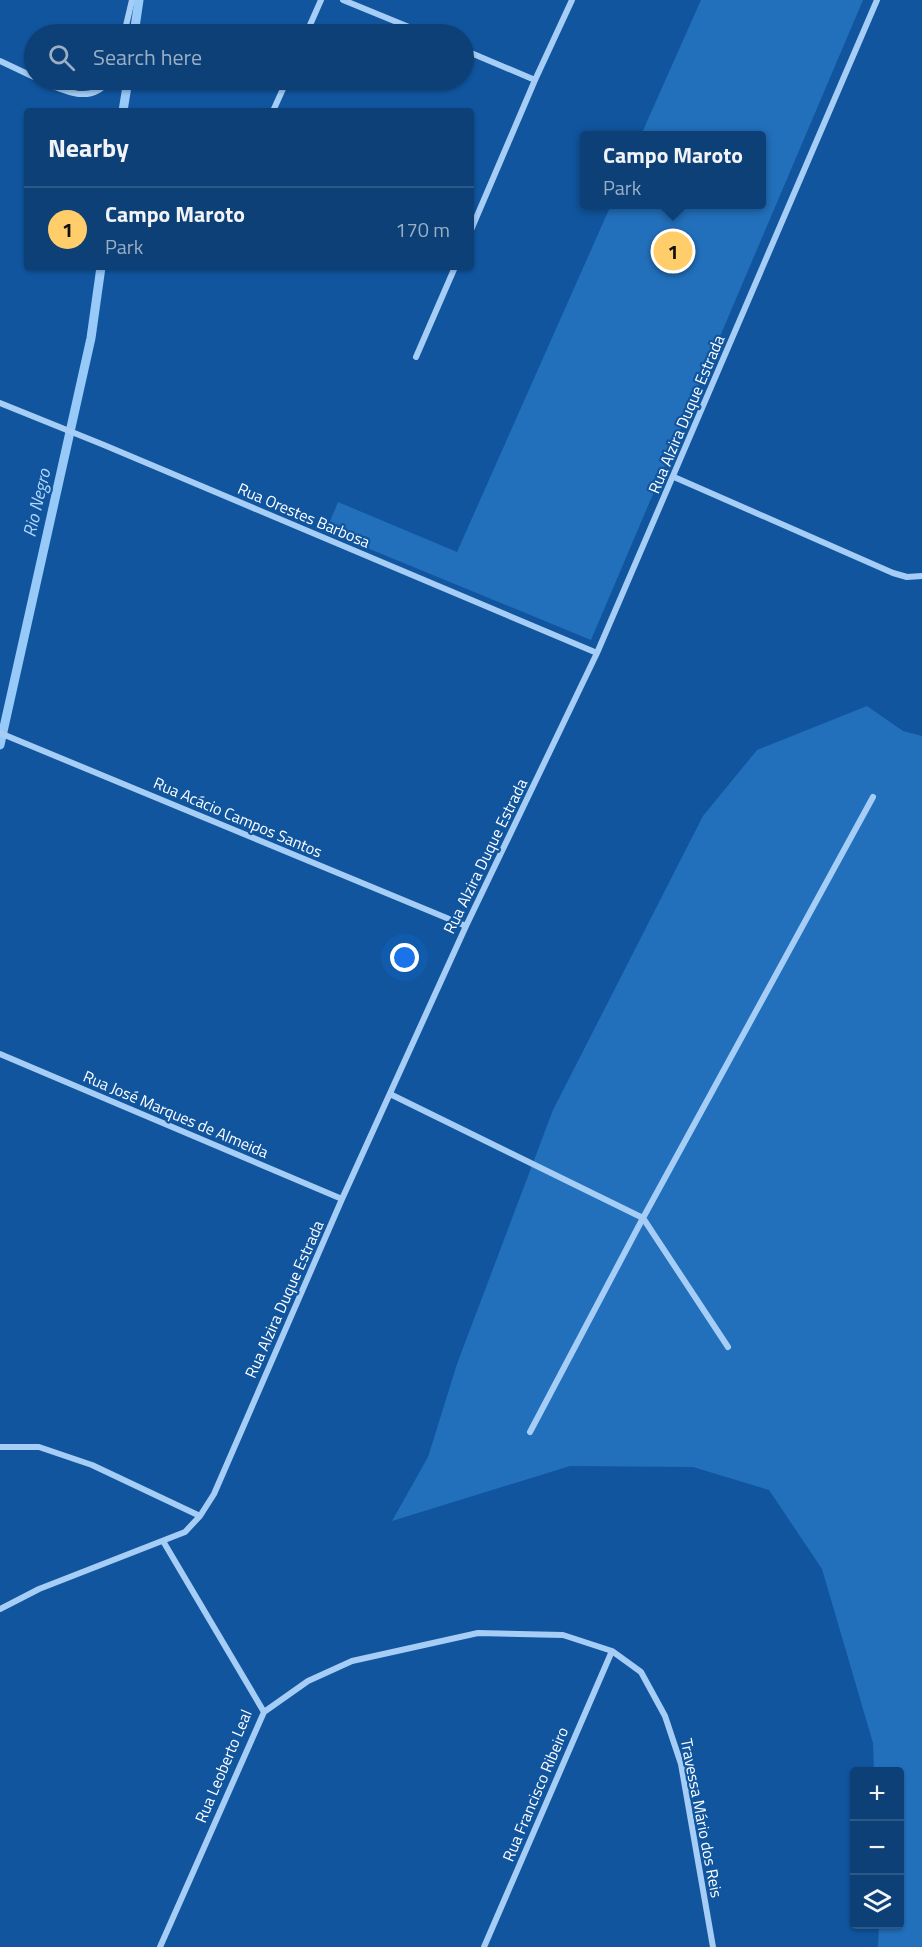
<!DOCTYPE html>
<meta charset="utf-8">
<style>
:root{--surface:#0c4076;--page:#1a4b7e;--text:#f1f3f6;--muted:#9aafc5;--line:#2c5988;--accent:#ffcd6a}
body{margin:0;font-family:"Titillium Web",sans-serif;background:var(--page);color:var(--text)}
.controls{position:absolute;right:18px;bottom:18px;display:grid;overflow:hidden;border-radius:6px;box-shadow:0 2px 4px #0004}
.controls button{width:54px;height:54px;display:grid;place-items:center;padding:0;border:0;border-bottom:2px solid var(--line);background:var(--surface);color:var(--text);font:30px sans-serif}
.you{position:absolute;left:405px;top:958px;width:21px;height:21px;margin:-15px;border:4px solid #fff;border-radius:50%;background:#1a73e8;box-shadow:0 0 0 9px #1a73e833}
.badge{display:grid;place-items:center;width:39px;height:39px;border-radius:50%;background:var(--accent);color:#111;font-size:20px;font-weight:700}
.pin{position:absolute;translate:-50% -50%;border:3px solid #fff;box-shadow:0 2px 6px #0006}
.popup{position:absolute;left:580px;top:131px;width:186px;height:78px;box-sizing:border-box;display:grid;place-content:center;border-radius:6px;background:var(--surface);filter:drop-shadow(0 2px 4px #0005);font-size:20px;white-space:nowrap;color:var(--muted)}
.popup b{font-size:22px;color:var(--text)}
.popup::after{content:'';position:absolute;left:50%;top:100%;margin-left:-12px;border:12px solid transparent;border-top-color:var(--surface)}
.list{margin:0;padding:0;list-style:none}
h2{display:flex;justify-content:space-between;align-items:center;height:78px;margin:0;padding:0 24px;font-size:26px}
h2 small{font-size:20px;font-weight:400;color:var(--muted)}
.list li{display:grid;grid-template-columns:39px 1fr auto;gap:18px;align-items:center;box-sizing:border-box;height:84px;padding:0 24px;border-top:2px solid var(--line)}
.list b{display:block;font-size:22px;white-space:nowrap}
.list p{margin:0;font-size:20px;white-space:nowrap;color:var(--muted)}
.list em{font-size:20px;font-style:normal;color:var(--muted)}
.icon{flex:none;width:33px;height:33px;fill:none;stroke:currentColor;stroke-width:2;stroke-linecap:round;stroke-linejoin:round}
.map{position:relative;flex:none;width:922px;height:1947px;overflow:hidden}
.search{position:absolute;background:var(--surface);box-shadow:0 2px 4px #0004;left:24px;top:24px;width:450px;height:66px;display:flex;align-items:center;gap:15px;box-sizing:border-box;padding:0 21px;border-radius:33px;color:var(--muted);font-size:22px}
.panel{position:absolute;background:var(--surface);box-shadow:0 2px 4px #0004;left:24px;top:108px;width:450px;height:162px;border-radius:6px}
.map>svg:first-child{display:block}
.green{fill:#2270bc}
.lines{fill:none;stroke-linecap:round;stroke-linejoin:round}
.stream{stroke:#97c9f9;stroke-width:9}
.minor{stroke:#a5cdf5;stroke-width:6}
.labels{text-anchor:middle;stroke-width:4.5;stroke-linejoin:round;paint-order:stroke}
.street-label{font-size:16px;fill:#fff;stroke:#10559e}
.water-label{font-size:18px;font-style:italic;fill:#b2d7fb;stroke:#10559e}
</style>
<div class="map">
<svg width="922" height="1947" viewBox="0 0 922 1947">
<rect width="100%" height="100%" fill="#10559e"/>
<path class="green" d="M701,0H863L591,640L326,531L338,502L457,552L611,205L762,204V136L641,135Z
M867,706L903,731L922,736V1947H878L879,1925L900,1924V1772L874,1771L873,1743L822,1569L769,1490L693,1467L570,1466L392,1521L428,1457L457,1364L553,1110L703,816L757,750Z"/>
<g class="lines">
<path class="stream" d="M134,34L139,0
M123,111L128,80
M0,745L91,338L101,267"/>
<path class="minor" d="M343,0L426,34
M124,34L132,0
M306,34L321,0
M464,50L535,80
M0,61L34,77
M39,80C62,90 91,106 109,80
M273,111L287,80
M471,230L535,80L572,0
M416,357L455,267
M0,403L104,445L597,653
M674,477L893,573L907,577L922,576
M0,733L466,926
M0,1054L342,1199
M390,1094L643,1218L728,1347
M530,1432L643,1218L873,797
M0,1447H39L92,1465L200,1516
M163,1541L264,1712
M0,1609L39,1589L185,1532L200,1516L214,1494L342,1199L466,926L597,653L877,0
M264,1712L308,1681L352,1661L478,1633L563,1635L612,1651L641,1672L665,1716L681,1764L713,1947
M160,1947L264,1712
M484,1947L612,1651"/>
</g>
<g class="labels">
<g class="street-label">
<text transform="translate(686 414) rotate(-67)" y="6">Rua Alzira Duque Estrada</text>
<text transform="translate(304 515) rotate(23)" y="6">Rua Orestes Barbosa</text>
<text transform="translate(238 817) rotate(23)" y="6">Rua Acácio Campos Santos</text>
<text transform="translate(485 856) rotate(-64)" y="6">Rua Alzira Duque Estrada</text>
<text transform="translate(176 1114) rotate(23)" y="6">Rua José Marques de Almeida</text>
<text transform="translate(284 1299) rotate(-66)" y="6">Rua Alzira Duque Estrada</text>
<text transform="translate(223 1766) rotate(-67)" y="6">Rua Leoberto Leal</text>
<text transform="translate(535 1794) rotate(-67)" y="6">Rua Francisco Ribeiro</text>
<text transform="translate(702 1818) rotate(79)" y="6">Travessa Mário dos Reis</text>
</g>
<g class="water-label">
<text transform="translate(37 503) rotate(-77)" y="6">Rio Negro</text>
</g>
</g>
</svg>
<div class="controls">
<button>+</button>
<button>−</button>
<button><svg class="icon" aria-label="layers" viewBox="0 0 24 24"><path d="M12 4l9 5-9 5-9-5zM3 14l9 5 9-5"/></svg></button>
</div>
<div class="you"></div>
<div class="pin badge" style="left:673px;top:251px">1</div>
<div class="popup"><b>Campo Maroto</b>Park</div>
<div class="search"><svg class="icon" aria-label="search" viewBox="0 0 24 24"><circle cx="10" cy="10" r="6"/><path d="M15 15l6 6"/></svg>Search here</div>
<section class="panel">
<h2>Nearby<small></small></h2>
<ul class="list">
<li><span class="badge">1</span><div><b>Campo Maroto</b><p>Park</p></div><em>170 m</em></li>
</ul>
</section>
</div>
